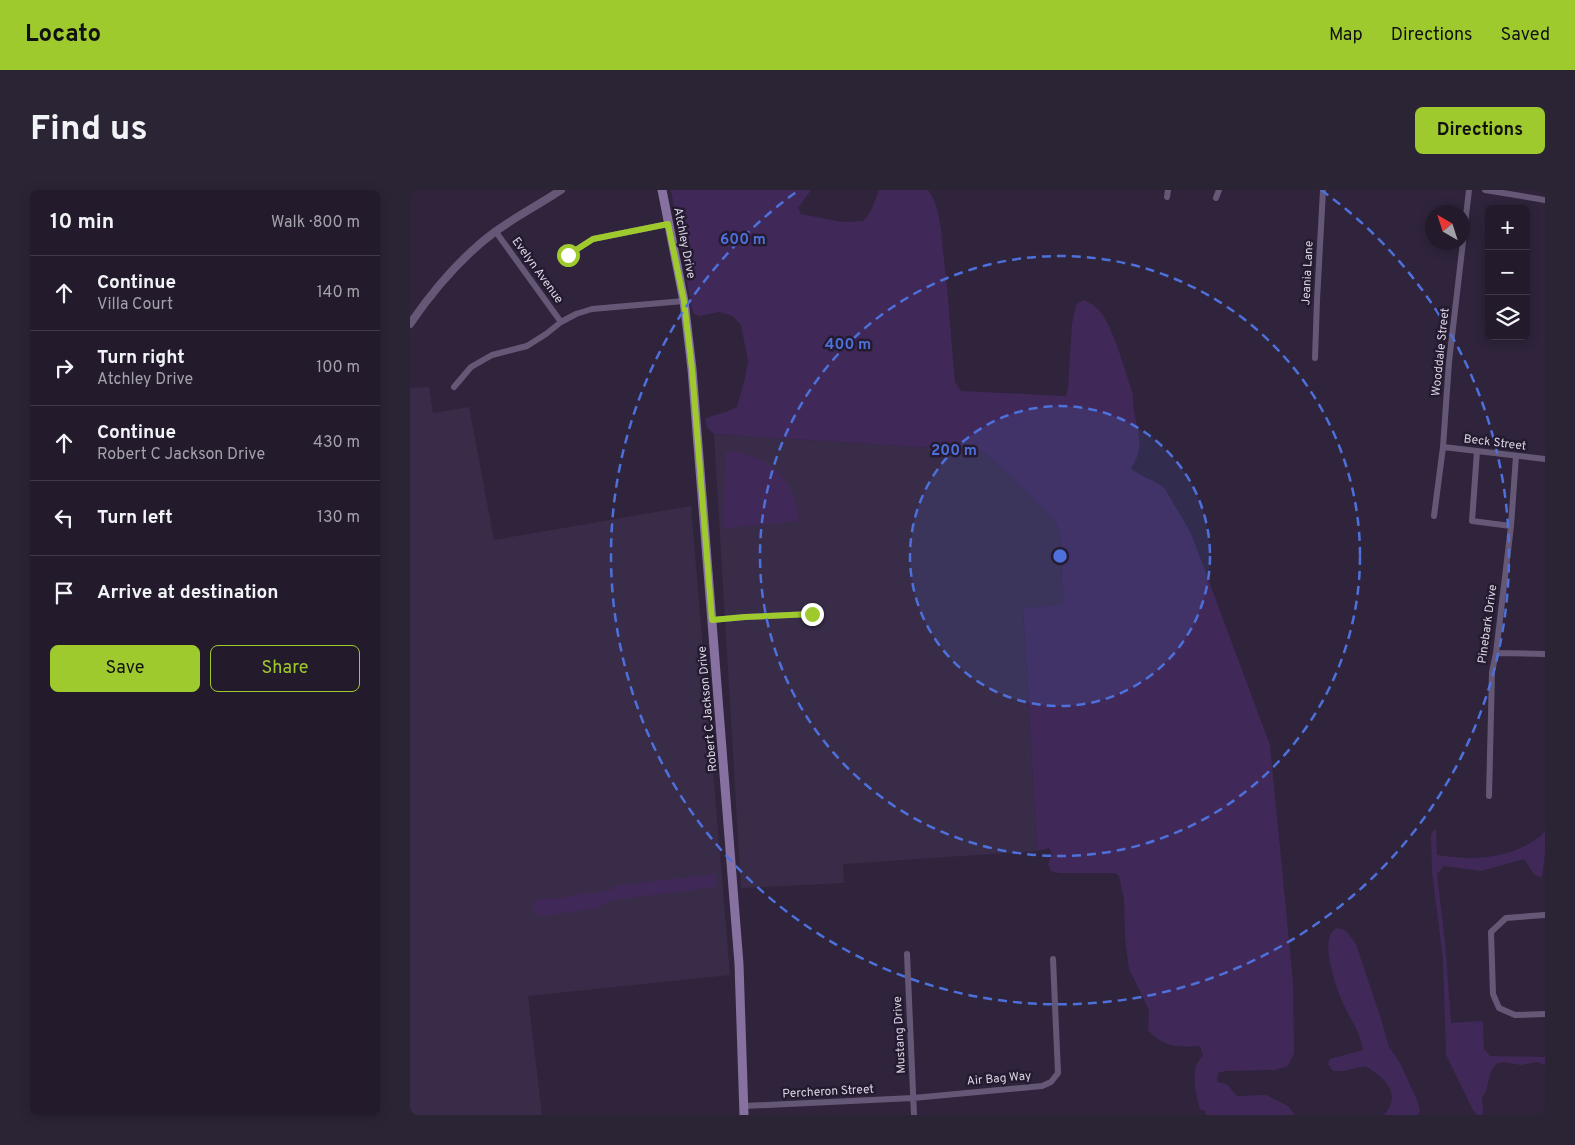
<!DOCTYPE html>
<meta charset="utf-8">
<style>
:root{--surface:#231b2c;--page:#2b2434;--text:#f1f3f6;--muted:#a3a1a9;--line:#403948;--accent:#9fca2e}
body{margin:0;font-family:Overpass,sans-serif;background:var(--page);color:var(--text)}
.controls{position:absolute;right:15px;top:15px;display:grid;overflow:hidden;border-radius:8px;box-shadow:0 2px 12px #0003}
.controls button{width:45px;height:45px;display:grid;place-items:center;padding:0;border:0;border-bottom:1px solid var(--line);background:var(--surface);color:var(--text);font:25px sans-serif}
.compass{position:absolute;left:1015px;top:15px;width:45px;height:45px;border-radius:50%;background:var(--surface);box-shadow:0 2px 12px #0003;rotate:321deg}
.stop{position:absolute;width:15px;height:15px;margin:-11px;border:4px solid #9fca2e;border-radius:50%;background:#fff}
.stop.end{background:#9fca2e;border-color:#fff;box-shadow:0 1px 5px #0008}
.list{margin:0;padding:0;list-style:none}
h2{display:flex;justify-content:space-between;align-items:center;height:65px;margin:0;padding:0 20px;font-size:21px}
h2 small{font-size:16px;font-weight:400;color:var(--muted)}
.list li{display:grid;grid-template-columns:32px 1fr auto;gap:15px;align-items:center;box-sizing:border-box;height:75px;padding:0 20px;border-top:1px solid var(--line)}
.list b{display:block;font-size:19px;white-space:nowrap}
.list p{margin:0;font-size:16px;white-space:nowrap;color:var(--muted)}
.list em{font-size:16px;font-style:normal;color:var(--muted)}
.actions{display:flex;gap:10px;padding:15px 20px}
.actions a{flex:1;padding:11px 0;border:1px solid var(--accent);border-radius:8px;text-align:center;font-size:18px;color:var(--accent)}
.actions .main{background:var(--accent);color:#111}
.icon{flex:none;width:28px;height:28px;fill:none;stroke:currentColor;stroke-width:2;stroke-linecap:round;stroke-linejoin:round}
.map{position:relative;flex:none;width:1135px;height:925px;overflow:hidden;border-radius:8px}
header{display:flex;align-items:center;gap:30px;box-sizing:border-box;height:70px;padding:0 25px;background:var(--accent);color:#111}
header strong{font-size:24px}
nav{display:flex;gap:28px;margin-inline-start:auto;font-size:18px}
.intro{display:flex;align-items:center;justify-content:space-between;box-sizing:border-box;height:120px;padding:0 30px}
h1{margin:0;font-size:35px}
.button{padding:12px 22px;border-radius:8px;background:var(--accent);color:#111;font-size:18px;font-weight:700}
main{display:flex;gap:30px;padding:0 30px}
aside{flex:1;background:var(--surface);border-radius:8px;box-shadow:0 2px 12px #0003}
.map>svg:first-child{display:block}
.built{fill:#392c49}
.green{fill:#402958}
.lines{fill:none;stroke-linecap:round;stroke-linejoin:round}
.minor{stroke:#655876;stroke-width:6}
.tertiary{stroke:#655876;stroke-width:8}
.secondary{stroke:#8671a1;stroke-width:9}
.route{stroke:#9fca2e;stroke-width:6}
.ring{fill:none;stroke:#4d70db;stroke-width:2.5;stroke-dasharray:9 6}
.labels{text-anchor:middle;stroke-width:5;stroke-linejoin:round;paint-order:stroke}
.street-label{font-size:12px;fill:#dcd6e5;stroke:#251b31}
.centre{fill:#4d70db;stroke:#251b31;stroke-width:2.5}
.ring-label{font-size:15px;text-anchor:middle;font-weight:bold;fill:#4d70db;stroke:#251b31;stroke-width:5;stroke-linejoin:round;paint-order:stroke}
</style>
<header>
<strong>Locato</strong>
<nav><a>Map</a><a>Directions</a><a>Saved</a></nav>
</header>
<div class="intro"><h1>Find us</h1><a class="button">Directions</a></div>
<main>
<aside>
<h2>10 min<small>Walk · 800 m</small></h2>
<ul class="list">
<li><svg class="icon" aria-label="ahead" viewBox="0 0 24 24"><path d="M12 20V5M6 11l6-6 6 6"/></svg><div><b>Continue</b><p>Villa Court</p></div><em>140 m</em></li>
<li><svg class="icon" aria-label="right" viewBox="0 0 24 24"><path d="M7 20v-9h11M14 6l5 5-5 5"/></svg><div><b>Turn right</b><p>Atchley Drive</p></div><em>100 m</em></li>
<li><svg class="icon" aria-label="ahead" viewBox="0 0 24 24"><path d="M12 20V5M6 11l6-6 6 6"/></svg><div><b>Continue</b><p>Robert C Jackson Drive</p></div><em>430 m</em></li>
<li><svg class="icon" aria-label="left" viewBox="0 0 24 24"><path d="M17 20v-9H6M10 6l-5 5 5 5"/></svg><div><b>Turn left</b></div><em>130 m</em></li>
<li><svg class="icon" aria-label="arrive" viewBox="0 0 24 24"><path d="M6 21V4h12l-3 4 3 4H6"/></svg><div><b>Arrive at destination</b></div></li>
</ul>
<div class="actions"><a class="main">Save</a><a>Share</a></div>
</aside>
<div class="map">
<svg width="1135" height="925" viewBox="0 0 1135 925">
<rect width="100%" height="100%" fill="#2f243b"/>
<path class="built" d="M19,197L23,223L59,217L84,350L281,316L320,785L118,806L132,925H0V198Z
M304,244L572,261L601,287L646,332L650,346L653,416L613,418L627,661L433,674L434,693L331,698Z"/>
<path class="green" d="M261,0H401L388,18L391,24L432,32L453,31L461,21L469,0H518C532,19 531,47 534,70C539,110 541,151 545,192L551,201L656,206L658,198L662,134L666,115L673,110C681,113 687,117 692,124C705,143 715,181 723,204C721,232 740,251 721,278C731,288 745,289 755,299L781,343L860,555L883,792L884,863L878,876L865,880L815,881L808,883L807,892L817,894L827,906L856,905L878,916L885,925H796V921L790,919C787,909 783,890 785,879C786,875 790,869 793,865L790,856C767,857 755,858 738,840L739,820L719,779L715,747L714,710L709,686L705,683H649L641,681L638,674L642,664L639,658L627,661L613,418L653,415L650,346L646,332L601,287L572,261L304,244L297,237L295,229C306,224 316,223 327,217L335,188L338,171L331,135L323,126L309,122L289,126L284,124L282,119Z
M322,261C363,268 385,290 389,331L316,338L314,339L313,337L314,336L315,262Z
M1026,639L1027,665C1059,670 1092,670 1120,653C1126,649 1132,647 1135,640V663L1132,687C1122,687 1119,675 1114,669L1071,681L1034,676L1027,684L1035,752L1041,833L1073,831L1074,859L1080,866L1135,867V875L1127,872L1111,875L1093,872L1086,874L1081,881L1076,901L1072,908L1073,921L1072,925H1067L1063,920L1036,865L1033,770L1022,682L1021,646L1022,642Z
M305,684L307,693L303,697L205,710L196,713L190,718L130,726L125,722L122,716L124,710L156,707L177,702V705L201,700L204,696Z
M928,738L936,741L946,754L971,829L979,857L990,873L1007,910L1010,920L1008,925H974C993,903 974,887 955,876L933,881H923L918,874L920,869L953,860C950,840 937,825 930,806C925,793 912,755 922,742C923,740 926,739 928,738Z"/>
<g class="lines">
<path class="minor" d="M1075,0L1135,10
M757,7L758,0
M806,8L809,0
M86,42L151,132
M158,65L183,49L258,34
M905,168L907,110L913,0
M44,197L61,177L82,165L117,156L136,144L151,132L166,124L182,119L274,111
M1033,257L1135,269
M1067,261L1062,331L1101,336
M1024,326L1033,257L1039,172L1059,0
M302,430L335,427L402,424
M1086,463L1135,464
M1079,606L1082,482L1086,463L1101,336L1106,266
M1135,725L1096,728L1081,742L1083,804L1089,818L1105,825L1135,824
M497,764L504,925
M334,916L503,908L632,896L641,892L648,883L643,769"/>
<path class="tertiary" d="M0,134C24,99 52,66 86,41C107,26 130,14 151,0"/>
<path class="secondary" d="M252,0L274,111L282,179L329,774L334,925"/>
</g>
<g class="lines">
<path class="route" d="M158,65L183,49L258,34L274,111L282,179L302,430L335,427L402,424"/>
</g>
<circle cx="650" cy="366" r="150" fill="#4d70db" fill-opacity=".12"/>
<g class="ring">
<circle cx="650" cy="366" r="150"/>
<circle cx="650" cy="366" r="300"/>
<path d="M911 0A449 449 0 1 1 389 0"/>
</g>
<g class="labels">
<g class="street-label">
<text transform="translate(275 53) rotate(79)" y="4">Atchley Drive</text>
<text transform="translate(128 80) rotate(54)" y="4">Evelyn Avenue</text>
<text transform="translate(897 83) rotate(-87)" y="4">Jeania Lane</text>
<text transform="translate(1030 162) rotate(-84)" y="4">Wooddale Street</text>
<text transform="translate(1085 252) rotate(7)" y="4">Beck Street</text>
<text transform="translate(1077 434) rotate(-82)" y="4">Pinebark Drive</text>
<text transform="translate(297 519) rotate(-95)" y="4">Robert C Jackson Drive</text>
<text transform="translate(489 845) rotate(-93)" y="4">Mustang Drive</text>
<text transform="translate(589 888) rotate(-5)" y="4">Air Bag Way</text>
<text transform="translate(418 901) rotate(-3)" y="4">Percheron Street</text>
</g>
</g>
<circle cx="650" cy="366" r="8" class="centre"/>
<g class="ring-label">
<text x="333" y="54">600 m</text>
<text x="438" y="159">400 m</text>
<text x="544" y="265">200 m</text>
</g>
</svg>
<div class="controls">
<button>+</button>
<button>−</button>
<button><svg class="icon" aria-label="layers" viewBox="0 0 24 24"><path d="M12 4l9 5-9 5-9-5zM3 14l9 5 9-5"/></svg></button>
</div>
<svg class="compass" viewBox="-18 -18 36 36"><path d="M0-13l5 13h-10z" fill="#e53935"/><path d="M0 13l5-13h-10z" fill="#a3a1a9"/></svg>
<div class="stop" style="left:158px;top:65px"></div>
<div class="stop end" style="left:402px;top:424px"></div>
</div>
</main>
